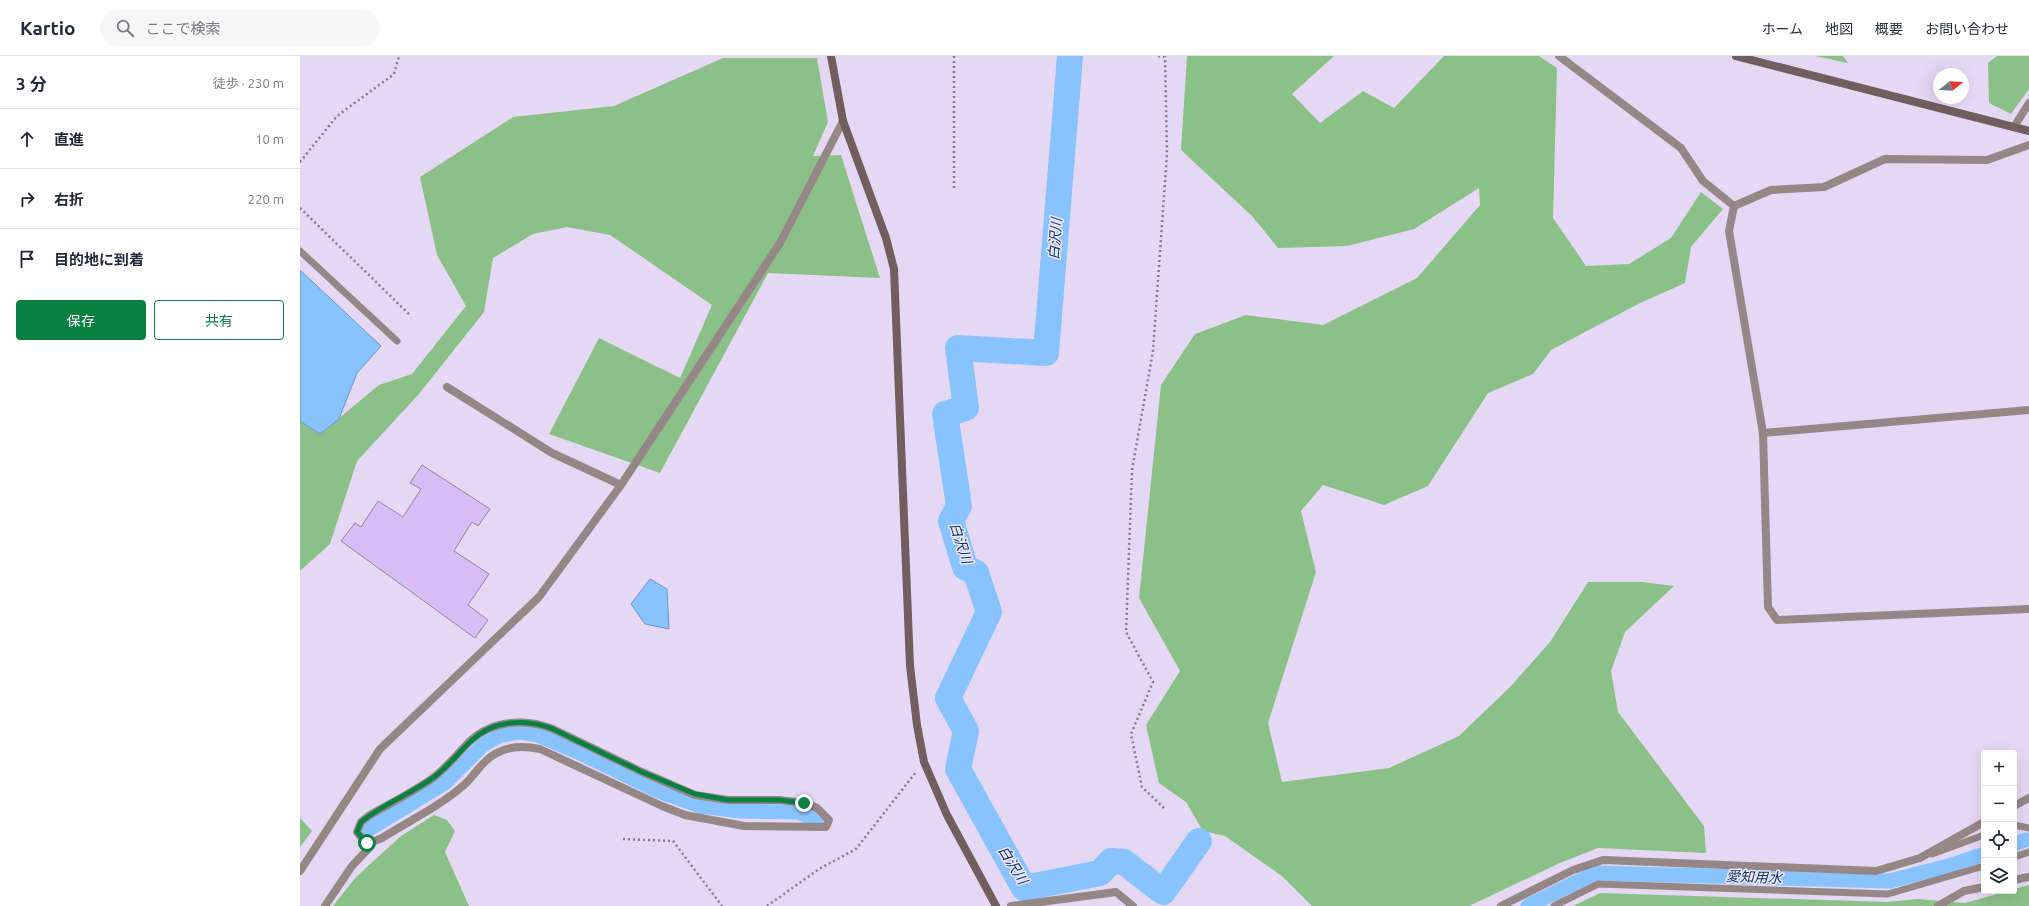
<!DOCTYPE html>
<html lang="ja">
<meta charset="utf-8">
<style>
:root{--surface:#fff;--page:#f6f6f7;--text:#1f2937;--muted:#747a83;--line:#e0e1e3;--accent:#0b8043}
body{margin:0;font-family:Ubuntu,"Noto Sans JP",sans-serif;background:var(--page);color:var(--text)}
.controls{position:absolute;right:12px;bottom:12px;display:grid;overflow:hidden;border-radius:4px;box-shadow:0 4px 16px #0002}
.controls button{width:36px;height:36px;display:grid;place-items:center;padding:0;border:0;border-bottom:1px solid var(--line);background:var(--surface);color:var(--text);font:20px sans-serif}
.compass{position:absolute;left:1633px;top:12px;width:36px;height:36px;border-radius:50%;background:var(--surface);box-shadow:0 4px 16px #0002;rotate:72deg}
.stop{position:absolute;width:12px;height:12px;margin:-9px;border:3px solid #0b8043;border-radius:50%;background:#fff}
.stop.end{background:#0b8043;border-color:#fff;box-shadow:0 1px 4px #0008}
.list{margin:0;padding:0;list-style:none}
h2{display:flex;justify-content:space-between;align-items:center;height:52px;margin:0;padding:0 16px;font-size:17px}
h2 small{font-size:13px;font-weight:400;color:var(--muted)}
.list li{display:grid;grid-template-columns:26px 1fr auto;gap:12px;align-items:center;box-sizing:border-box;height:60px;padding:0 16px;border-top:1px solid var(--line)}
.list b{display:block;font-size:15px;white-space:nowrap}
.list em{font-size:13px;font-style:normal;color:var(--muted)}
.actions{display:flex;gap:8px;padding:12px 16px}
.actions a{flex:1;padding:9px 0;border:1px solid var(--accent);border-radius:4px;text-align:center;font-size:14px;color:var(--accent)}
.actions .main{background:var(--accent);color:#fff}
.icon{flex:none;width:22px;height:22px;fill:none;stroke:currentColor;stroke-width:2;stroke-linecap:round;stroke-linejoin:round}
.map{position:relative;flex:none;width:1729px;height:850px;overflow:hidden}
header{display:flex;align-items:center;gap:24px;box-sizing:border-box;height:56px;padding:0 20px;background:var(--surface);border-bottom:1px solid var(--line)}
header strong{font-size:19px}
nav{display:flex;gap:22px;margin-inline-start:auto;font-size:14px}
.search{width:280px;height:36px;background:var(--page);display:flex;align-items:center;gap:10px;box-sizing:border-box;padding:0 14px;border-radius:22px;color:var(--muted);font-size:15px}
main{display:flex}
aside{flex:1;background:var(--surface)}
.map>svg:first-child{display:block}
.green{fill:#8bc189}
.water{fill:#89c3fe;stroke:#6f96c3}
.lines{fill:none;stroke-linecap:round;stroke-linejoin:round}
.canal{stroke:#89c3fe;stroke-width:15}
.river{stroke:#89c3fe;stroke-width:26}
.building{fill:#d7bcf5;stroke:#9387a0}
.path{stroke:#837b8d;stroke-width:2.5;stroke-dasharray:2 3;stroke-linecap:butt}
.lane{stroke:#968787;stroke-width:7}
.street{stroke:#968787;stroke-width:8}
.secondary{stroke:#725e5e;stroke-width:8}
.route{stroke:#0b8043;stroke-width:5}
.labels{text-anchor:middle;stroke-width:3;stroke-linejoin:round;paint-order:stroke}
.water-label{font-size:14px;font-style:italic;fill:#073358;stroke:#f1e7fd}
</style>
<header>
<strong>Kartio</strong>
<div class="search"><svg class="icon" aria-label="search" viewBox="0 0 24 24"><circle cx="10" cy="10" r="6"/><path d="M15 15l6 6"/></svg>ここで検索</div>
<nav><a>ホーム</a><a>地図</a><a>概要</a><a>お問い合わせ</a></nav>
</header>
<main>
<aside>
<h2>3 分<small>徒歩 · 230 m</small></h2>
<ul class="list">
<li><svg class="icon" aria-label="ahead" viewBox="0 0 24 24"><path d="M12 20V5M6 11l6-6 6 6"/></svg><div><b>直進</b></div><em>10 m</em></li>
<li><svg class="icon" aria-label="right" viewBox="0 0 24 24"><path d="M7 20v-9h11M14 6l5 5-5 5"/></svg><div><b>右折</b></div><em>220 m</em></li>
<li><svg class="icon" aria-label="arrive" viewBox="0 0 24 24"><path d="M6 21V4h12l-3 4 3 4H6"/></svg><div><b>目的地に到着</b></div></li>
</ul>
<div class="actions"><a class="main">保存</a><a>共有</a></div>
</aside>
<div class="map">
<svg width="1729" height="850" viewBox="0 0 1729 850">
<rect width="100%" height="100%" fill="#e5d8f4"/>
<path class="green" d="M887,0H1034L992,38L1020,67L1063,35L1094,52L1144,0H1239L1257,12L1253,162L1286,210L1329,208L1371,182L1401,136L1423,153L1391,191L1385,227L1338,248L1251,294L1233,318L1188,337L1128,430L1084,449L1023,429L1001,455L1016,516L968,667L982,726L1089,712L1159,680L1210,631L1250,586L1288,526H1342L1374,530L1325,576L1311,615L1318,656L1404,770L1406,797L1298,792L1260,807L1169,850H1012L983,821L925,780L903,775L886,746L859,727L846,669L880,615L839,542L861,329L895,278L946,259L1023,269L1117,222L1180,149L1179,132L1114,173L1047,190L978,192L952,160L881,94Z
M1515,0H1543L1548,7Z
M1697,0H1729V33L1711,58L1689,47L1688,7Z
M423,2H517L528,66L513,100L541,99L580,222L468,217L360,417L249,378L299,282L380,322L412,249L310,179L267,171L233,178L193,202L184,256L119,338L57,405L30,488L0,515V365L20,378L79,329L112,318L166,250L137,199L120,121L213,61L314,50Z
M134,759L147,764L155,775L145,796L169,850H33L56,821L101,780Z
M0,762L12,775L0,791Z
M1729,829V850H1273L1300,837L1587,846L1618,843L1665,847L1708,835H1714V833Z"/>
<path class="water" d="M0,214L81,290L57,317L39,363L20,378L0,365Z
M350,523L367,533L369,573L345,568L331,548Z"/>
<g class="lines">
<path class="canal" d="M69,773L146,726L183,689L201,679L221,676L238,679L278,696L358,735L400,750L440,755L498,756L524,766
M1714,788L1726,784
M1228,850L1295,817L1590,825L1648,810L1684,798"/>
<path class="river" d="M770,0L746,297L658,292L666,352L645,358L659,450L651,465L665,511L676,517L689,556L648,642L666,675L658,713L724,832L800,817L811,805L824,806L863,836L899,785"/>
</g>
<path class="building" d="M122,409L190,453L178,470L172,466L154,495L189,518L168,549L188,564L175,582L41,485L55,467L61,471L78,445L103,461L121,433L110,427Z"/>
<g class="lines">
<path class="path" d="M654,0V132
M858,0L864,1
M0,106L37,60L94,18L99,0
M0,152L111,260
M864,752L842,731L831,678L853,626L826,576L832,414L853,295L867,98L865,0
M323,783L373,785L422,850
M467,850L519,813L556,793L616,716"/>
<path class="lane" d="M0,195L97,285
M1714,769L1729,772
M1632,798L1684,779
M1714,801L1729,796
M1254,850L1298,828L1588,838L1684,810"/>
<path class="street" d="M1259,0L1381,92L1403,125L1434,150
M1714,71L1729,47
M1434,150L1429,175L1463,377L1468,551L1477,564L1729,553
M1434,150L1471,134L1524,131L1585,103L1687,104L1729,89
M147,331L252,397L321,429
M1463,377L1729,354
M1714,750L1729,742
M0,815L80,693L239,541L321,429L480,187L543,65
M1714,824L1729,821
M25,850L52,810L70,791L72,786L82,782C109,765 140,750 164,729C175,719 182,705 195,698C208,690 225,690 240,693L362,750L385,759L444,770L526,771L529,764L517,752L505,747L479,744H428L395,739L342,716L253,673C226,662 193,664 170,685C158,697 147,711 133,722C113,736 91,747 70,759L61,766L57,776C62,782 64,787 72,786
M711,850L816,836L833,850
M1201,850L1273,814L1303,804L1576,815L1620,802L1684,766
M1638,850L1664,835L1684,831"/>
<path class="secondary" d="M531,0L543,65L586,182L594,213L610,610L617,669L624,706L647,759L696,850
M1436,0L1729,75"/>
</g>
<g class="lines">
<path class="route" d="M67,787L57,776L61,766C83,748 111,738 134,721C148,711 158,697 171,685C193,664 226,662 253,673L342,716L395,738L428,744H479L504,747"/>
</g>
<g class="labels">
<g class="water-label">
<text transform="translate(755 183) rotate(-86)" y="5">白沢川</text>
<text transform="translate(661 487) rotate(72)" y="5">白沢川</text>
<text transform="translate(713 809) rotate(58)" y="5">白沢川</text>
<text transform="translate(1454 821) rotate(2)" y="5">愛知用水</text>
</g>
</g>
</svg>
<div class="controls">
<button>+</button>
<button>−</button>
<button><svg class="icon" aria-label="locate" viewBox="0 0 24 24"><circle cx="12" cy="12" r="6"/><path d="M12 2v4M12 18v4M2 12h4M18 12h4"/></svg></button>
<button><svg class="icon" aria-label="layers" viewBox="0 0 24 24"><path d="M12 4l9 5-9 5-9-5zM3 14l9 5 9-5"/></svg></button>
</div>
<svg class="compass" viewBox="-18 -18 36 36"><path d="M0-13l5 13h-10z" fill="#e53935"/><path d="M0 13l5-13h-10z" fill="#747a83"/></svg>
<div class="stop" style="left:67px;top:787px"></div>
<div class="stop end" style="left:504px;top:747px"></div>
</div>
</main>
